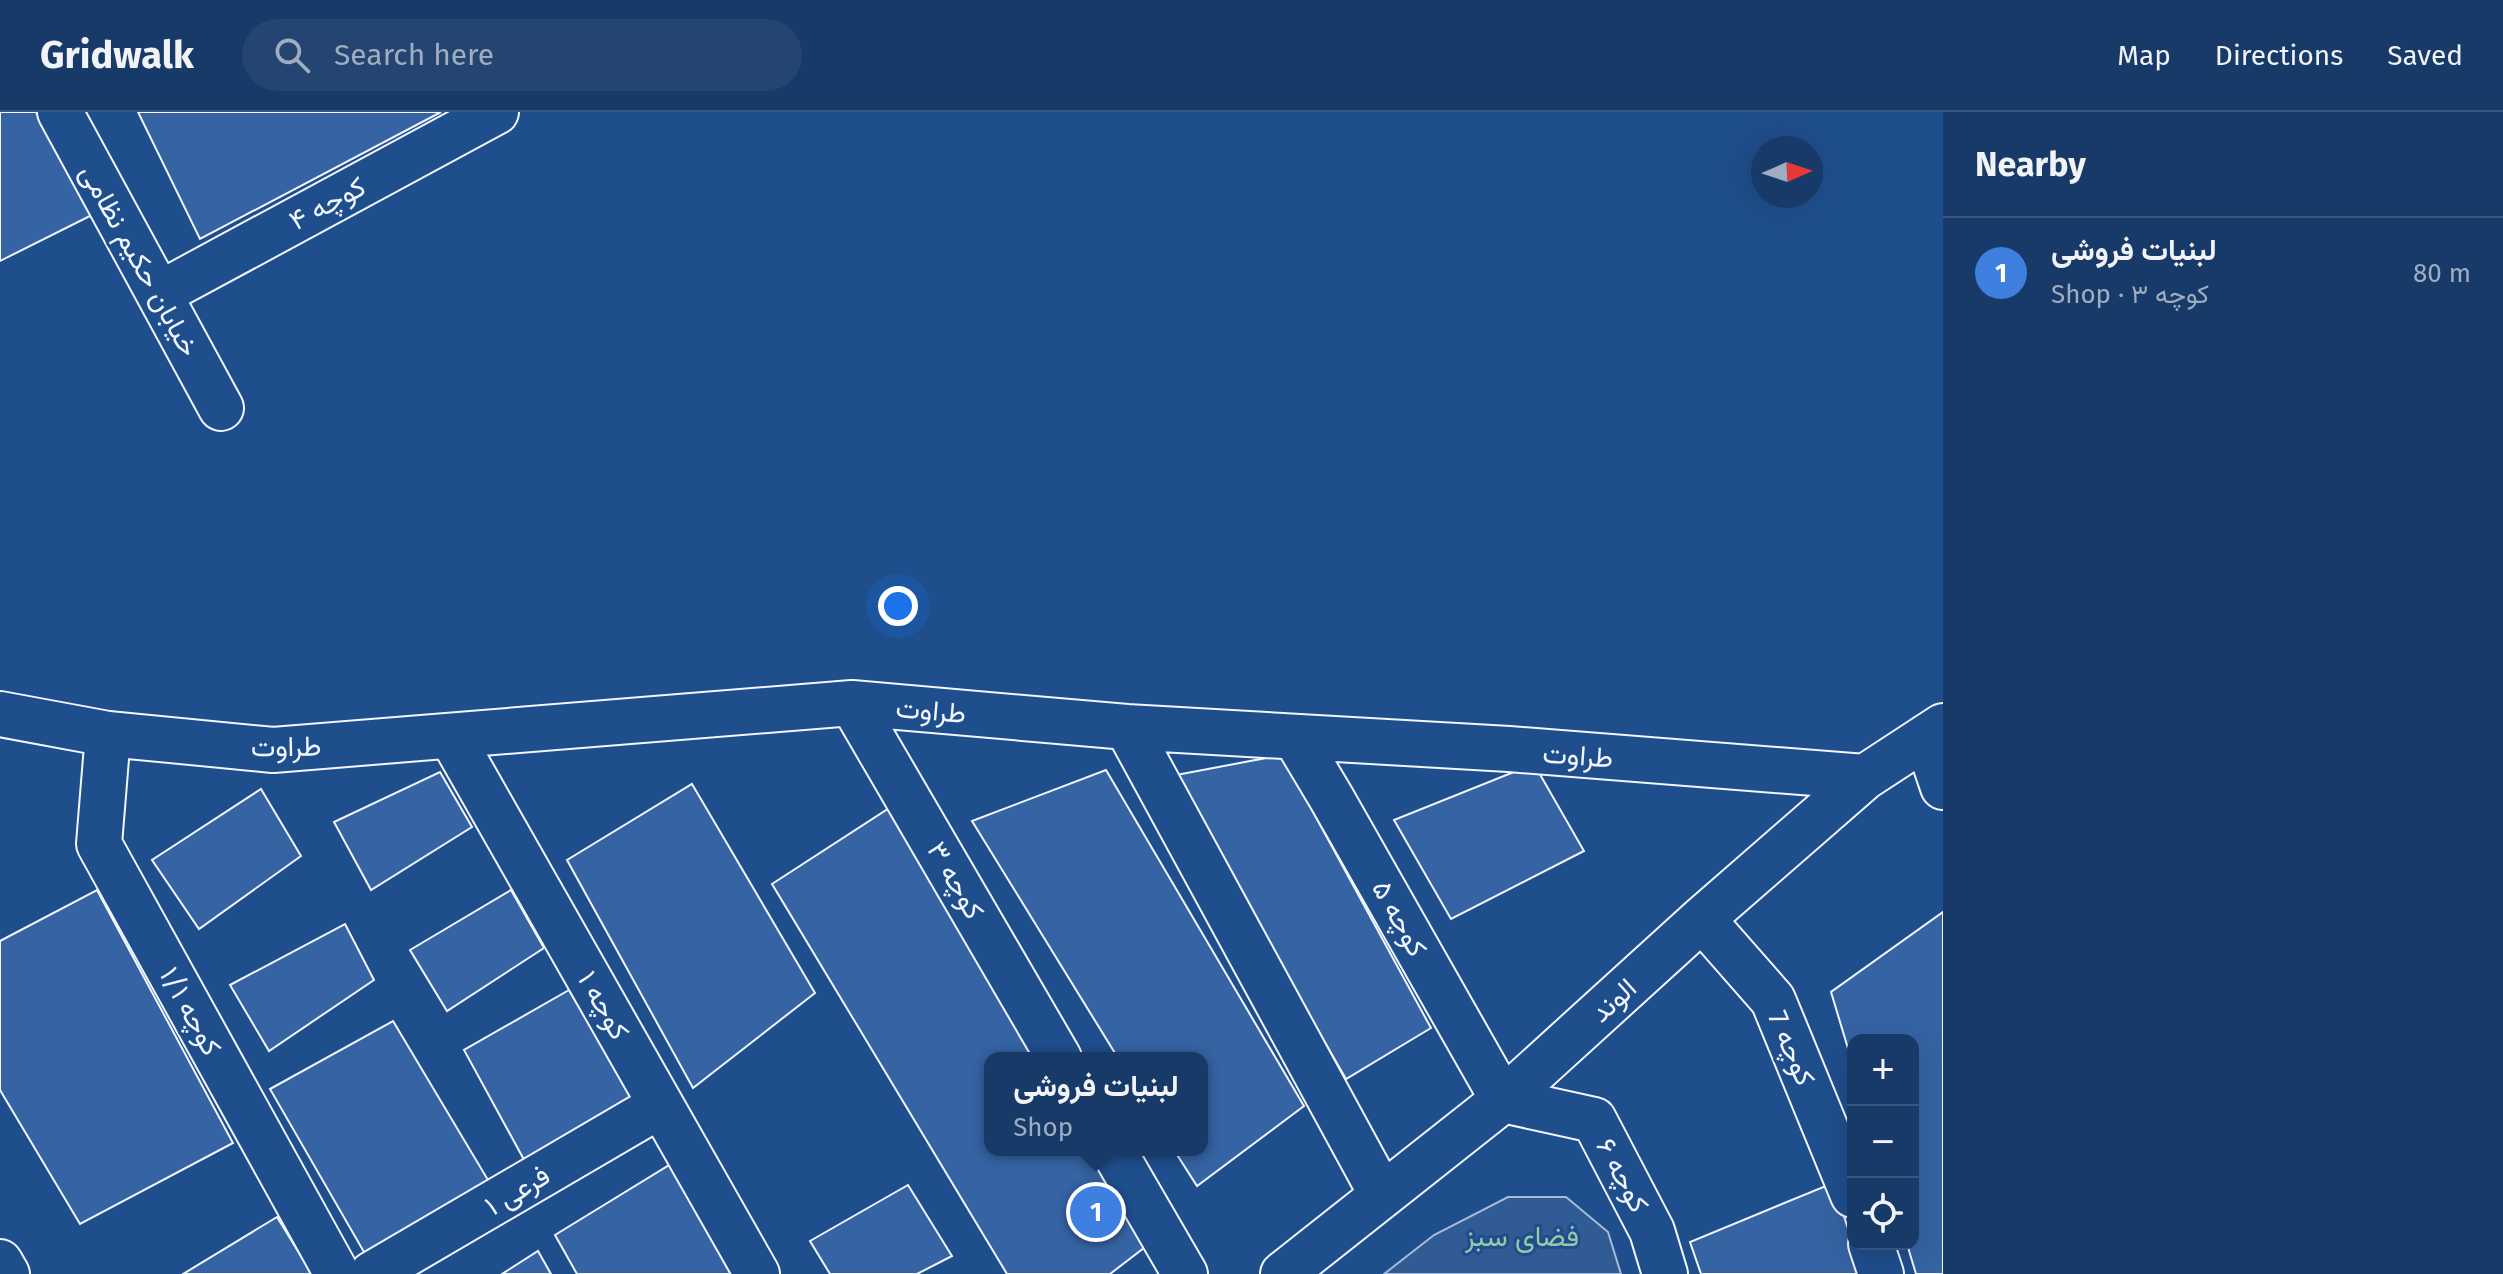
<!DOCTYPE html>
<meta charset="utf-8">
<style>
:root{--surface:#173a69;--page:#244571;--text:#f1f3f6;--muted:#9eadc0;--line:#36547d;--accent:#8c9099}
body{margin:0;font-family:"Fira Sans",Vazirmatn,sans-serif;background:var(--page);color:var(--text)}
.controls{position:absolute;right:24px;bottom:24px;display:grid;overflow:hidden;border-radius:16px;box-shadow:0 8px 32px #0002}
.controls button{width:72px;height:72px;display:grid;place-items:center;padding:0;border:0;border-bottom:2px solid var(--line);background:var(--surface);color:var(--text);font:40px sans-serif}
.compass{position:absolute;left:1751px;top:24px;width:72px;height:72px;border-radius:50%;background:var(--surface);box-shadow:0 8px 32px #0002;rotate:87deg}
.you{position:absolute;left:898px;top:494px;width:28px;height:28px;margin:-20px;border:6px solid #fff;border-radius:50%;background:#1a73e8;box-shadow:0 0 0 12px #1a73e833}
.badge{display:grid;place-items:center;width:52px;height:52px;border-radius:50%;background:var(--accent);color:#fff;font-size:26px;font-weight:700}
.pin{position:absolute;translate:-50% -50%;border:4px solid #fff;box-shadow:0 2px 8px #0006}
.popup{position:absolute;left:984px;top:940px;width:224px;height:104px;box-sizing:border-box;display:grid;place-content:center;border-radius:16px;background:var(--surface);filter:drop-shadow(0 2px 6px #0005);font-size:26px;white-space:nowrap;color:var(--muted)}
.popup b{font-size:30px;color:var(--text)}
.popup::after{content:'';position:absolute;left:50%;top:100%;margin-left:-16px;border:16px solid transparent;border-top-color:var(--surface)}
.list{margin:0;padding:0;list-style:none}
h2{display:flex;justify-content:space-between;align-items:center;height:104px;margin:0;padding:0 32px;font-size:34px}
h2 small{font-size:26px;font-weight:400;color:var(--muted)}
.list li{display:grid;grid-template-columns:52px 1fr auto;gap:24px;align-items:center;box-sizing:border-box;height:112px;padding:0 32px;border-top:2px solid var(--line)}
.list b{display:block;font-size:30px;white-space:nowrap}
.list p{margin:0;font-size:26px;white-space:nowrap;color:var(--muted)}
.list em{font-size:26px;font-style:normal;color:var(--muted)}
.icon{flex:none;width:44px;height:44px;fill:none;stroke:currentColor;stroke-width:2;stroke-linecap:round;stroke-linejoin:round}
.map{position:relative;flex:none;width:1943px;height:1162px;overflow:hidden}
header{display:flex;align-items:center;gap:48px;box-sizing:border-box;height:112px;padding:0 40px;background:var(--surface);border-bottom:2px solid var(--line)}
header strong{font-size:38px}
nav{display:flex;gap:44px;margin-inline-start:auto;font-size:28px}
.search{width:560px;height:72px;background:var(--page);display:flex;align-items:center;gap:20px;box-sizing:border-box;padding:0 28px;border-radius:44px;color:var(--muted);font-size:30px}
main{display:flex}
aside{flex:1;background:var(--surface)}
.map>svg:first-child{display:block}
.built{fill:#305b95;stroke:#a8bbd7;stroke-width:2}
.building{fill:#3563a3;stroke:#f2f6ff;stroke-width:2}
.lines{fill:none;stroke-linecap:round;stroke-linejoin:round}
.minor-casing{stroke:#f2f6ff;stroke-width:48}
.secondary-casing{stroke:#f2f6ff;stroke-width:48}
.minor{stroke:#1f4e8c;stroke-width:44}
.secondary{stroke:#1f4e8c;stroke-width:44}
.labels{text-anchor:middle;stroke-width:6;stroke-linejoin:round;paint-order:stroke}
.street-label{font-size:28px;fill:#f2f6ff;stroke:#1f4e8c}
.park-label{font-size:28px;fill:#97c8a6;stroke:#1f4e8c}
</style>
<header>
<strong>Gridwalk</strong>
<div class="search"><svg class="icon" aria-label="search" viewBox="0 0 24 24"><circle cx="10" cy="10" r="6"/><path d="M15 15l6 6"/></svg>Search here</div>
<nav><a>Map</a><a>Directions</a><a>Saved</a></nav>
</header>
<main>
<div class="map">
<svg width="1943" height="1162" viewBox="0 0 1943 1162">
<rect width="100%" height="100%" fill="#1f4e8c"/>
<path class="built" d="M1508,1085H1566L1608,1120L1621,1162H1384L1434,1123Z"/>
<path class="building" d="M0,0H36L92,103L0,149Z
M138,0H441L200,127Z
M1282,643L1431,916L1346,967L1171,664Z
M1534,652L1584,739L1451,807L1394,708Z
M1106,658L1304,994L1197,1074L1174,1038H1202V946H1118L972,709Z
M440,660L472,715L371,778L334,710Z
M692,672L815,881L693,976L567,748Z
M261,677L301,744L199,817L152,748Z
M894,693L1045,946H990V1038H1099L1153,1129L1110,1162H1007L772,772Z
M97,778L233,1031L80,1112L0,978V829Z
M511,778L544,836L447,899L410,838Z
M1943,800V1162H1916L1907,1132H1913V928H1853V953L1831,880Z
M345,812L374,868L269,939L230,873Z
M569,878L635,991L528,1055L464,938Z
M393,909L494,1078L368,1147L270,977Z
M671,1052L732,1162H577L555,1123Z
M1833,1071L1863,1162H1701L1690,1130Z
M908,1073L952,1144L917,1162H830L810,1129Z
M277,1105L312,1162H183Z
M538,1139L551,1162H502Z"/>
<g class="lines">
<g class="minor-casing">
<path id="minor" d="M60,0L221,296
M159,182L496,0
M852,591L1059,946
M0,602L108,622L273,638L852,591L1127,615L1509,637L1865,665
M1127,615L1382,1083
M108,622L99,732L337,1162
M451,624L757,1162
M1295,625L1332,687L1503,988L1594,1008L1652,1119L1665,1162
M1926,625L1943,675
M1702,807L1773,888L1853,1083
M1113,1038L1185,1162
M1871,1132L1881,1162
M372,1162L661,993
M1283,1162L1503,988L1702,807L1865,665L1943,614"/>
</g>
<g class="secondary-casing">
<path id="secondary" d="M0,1150L7,1162"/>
</g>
<use href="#minor" class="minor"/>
<use href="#secondary" class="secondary"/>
</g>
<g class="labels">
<g class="street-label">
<text transform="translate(327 91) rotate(-28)" y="10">کوچه ۴</text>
<text transform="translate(140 148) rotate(61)" y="10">خیابان حکیم نظامی</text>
<text transform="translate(931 598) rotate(5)" y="10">طراوت</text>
<text transform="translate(286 634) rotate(-1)" y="10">طراوت</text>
<text transform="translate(1578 643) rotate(4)" y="10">طراوت</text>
<text transform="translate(956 768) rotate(60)" y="10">کوچه ۳</text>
<text transform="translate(1400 806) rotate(61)" y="10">کوچه ۵</text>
<text transform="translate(1613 888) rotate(-42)" y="10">الوند</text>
<text transform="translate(604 893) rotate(60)" y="10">کوچه ۱</text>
<text transform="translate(191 899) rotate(61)" y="10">کوچه ۱/۱</text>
<text transform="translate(1792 936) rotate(67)" y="10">کوچه 7</text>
<text transform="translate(1623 1063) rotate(62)" y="10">کوچه ۶</text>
<text transform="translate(517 1078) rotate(-31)" y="10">فرعی ۱</text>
</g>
<g class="park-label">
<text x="1522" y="1134">فضای سبز</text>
</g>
</g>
</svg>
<div class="controls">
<button>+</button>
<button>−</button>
<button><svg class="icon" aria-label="locate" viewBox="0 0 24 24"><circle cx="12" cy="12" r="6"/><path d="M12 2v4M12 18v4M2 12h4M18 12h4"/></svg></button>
</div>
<svg class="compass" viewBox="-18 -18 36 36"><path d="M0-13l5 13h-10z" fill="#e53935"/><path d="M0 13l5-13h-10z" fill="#9eadc0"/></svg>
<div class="you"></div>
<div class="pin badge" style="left:1096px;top:1100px;background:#3f7fe0">1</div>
<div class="popup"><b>لبنیات فروشی</b>Shop</div>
</div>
<aside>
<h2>Nearby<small></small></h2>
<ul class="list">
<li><span class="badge" style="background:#3f7fe0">1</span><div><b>لبنیات فروشی</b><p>Shop · کوچه ۳</p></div><em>80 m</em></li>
</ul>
</aside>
</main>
